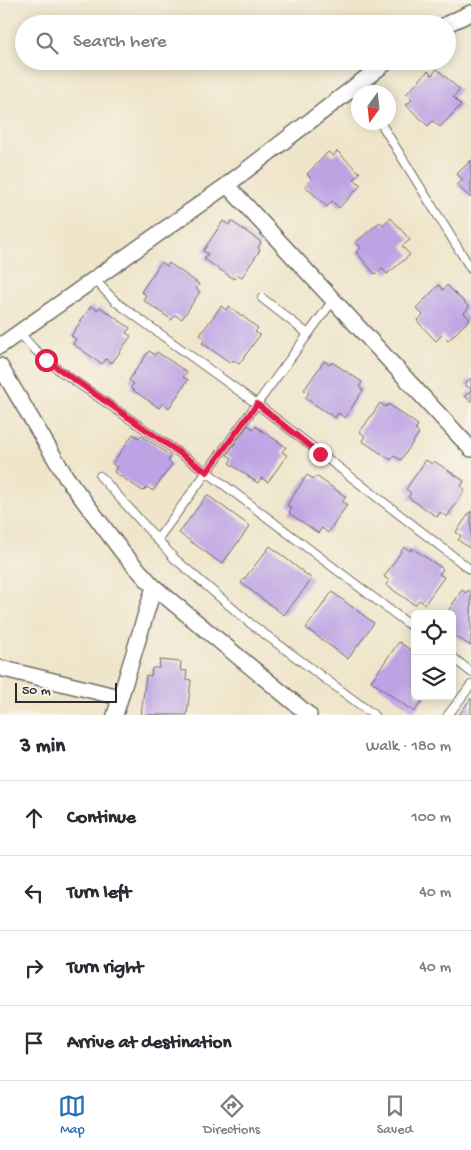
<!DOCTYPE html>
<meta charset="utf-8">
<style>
:root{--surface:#fff;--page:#f7f7f7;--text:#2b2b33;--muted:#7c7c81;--line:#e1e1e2;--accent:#1f6fb2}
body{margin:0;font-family:"Gochi Hand",sans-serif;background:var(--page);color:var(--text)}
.controls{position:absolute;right:15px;bottom:15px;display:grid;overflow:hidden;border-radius:8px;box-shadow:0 2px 12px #0003}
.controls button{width:45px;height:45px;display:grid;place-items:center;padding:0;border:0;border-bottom:1px solid var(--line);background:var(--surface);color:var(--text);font:25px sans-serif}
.compass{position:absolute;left:351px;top:85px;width:45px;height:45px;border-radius:50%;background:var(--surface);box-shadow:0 2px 12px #0003;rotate:195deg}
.scale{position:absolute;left:15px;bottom:12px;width:102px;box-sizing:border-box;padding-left:5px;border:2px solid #2b2b2b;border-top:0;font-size:14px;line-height:18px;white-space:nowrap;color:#2b2b2b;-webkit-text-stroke:4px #f7f3e8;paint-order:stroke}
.stop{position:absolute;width:15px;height:15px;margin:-11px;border:4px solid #e11d48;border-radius:50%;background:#fff}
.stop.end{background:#e11d48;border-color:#fff;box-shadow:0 1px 5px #0008}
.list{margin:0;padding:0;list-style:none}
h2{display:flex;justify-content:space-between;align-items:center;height:65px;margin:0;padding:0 20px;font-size:21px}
h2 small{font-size:16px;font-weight:400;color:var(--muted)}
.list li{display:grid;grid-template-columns:32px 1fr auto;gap:15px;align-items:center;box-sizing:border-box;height:75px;padding:0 20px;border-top:1px solid var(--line)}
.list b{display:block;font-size:19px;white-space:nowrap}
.list em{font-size:16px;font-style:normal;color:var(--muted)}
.icon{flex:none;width:28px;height:28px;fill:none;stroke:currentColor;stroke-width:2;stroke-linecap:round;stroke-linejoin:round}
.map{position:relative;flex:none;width:471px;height:715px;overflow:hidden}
.search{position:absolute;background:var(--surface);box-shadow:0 2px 12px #0003;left:15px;right:15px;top:15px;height:55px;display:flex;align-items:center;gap:12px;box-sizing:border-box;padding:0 18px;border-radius:28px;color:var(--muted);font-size:19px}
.sheet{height:365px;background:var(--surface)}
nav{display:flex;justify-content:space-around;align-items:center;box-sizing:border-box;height:70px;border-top:1px solid var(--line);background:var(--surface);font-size:14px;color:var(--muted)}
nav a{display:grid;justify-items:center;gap:2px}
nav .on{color:var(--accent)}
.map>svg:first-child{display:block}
.building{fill:#bda3e4}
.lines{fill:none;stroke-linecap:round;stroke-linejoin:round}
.service-casing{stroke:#706c63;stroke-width:10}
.minor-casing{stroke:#706c63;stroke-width:18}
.service{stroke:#fff;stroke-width:8}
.minor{stroke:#fff;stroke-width:15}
.route{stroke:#e11d48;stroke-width:6}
</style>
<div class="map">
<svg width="471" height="715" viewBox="0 0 471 715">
<rect width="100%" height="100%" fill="#f7f3e8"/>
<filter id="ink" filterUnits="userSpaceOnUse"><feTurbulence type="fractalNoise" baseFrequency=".02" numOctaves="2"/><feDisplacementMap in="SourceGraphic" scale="10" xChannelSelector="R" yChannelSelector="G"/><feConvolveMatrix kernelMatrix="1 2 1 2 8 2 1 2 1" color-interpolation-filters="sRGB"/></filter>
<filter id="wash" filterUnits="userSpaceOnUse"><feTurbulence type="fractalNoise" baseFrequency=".0096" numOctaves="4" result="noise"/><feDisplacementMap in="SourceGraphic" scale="20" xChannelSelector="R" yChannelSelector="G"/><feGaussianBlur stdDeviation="1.12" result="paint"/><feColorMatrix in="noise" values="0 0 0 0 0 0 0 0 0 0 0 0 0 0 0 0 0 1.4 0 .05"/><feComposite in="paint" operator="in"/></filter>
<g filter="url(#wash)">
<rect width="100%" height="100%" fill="#efe5ca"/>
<g id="blocks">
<path class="building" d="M437,69L460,90L453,97L461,105L440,127L433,121L428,126L406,105L412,100L406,94L428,71L432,75Z
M337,151L360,173L354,179L361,185L339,208L332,201L327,207L305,186L312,179L307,174L328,152L333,156Z
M471,160V198L457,185L463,180L457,174Z
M391,218L410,240L402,246L410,255L387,274L382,268L375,274L356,252L361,248L356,242L380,222L383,225Z
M223,221L229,225L231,221L261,242L258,248L260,250L242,277L237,274L234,279L204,259L208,254L203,251Z
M161,262L167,266L169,263L199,284L196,289L200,292L182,319L175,315L172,320L143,300L146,295L141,292Z
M439,285L443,290L447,285L469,307L464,313L470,319L448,341L442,335L436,341L417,321L423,315L416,308Z
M91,306L97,310L100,307L130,328L126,333L131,336L112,363L106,359L102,364L73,344L76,339L71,336Z
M221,306L226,310L229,306L258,328L255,332L260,335L239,364L233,360L231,363L202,343L205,339L200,335Z
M149,351L155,355L157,352L187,372L183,377L188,380L169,408L163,403L159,408L130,388L134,384L129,380Z
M324,361L330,365L332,362L362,382L359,387L363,390L345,418L338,413L335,418L305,398L309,393L304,390Z
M471,378V402L465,396L471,390L465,384Z
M380,403L386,407L388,404L418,425L415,430L419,433L401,460L394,456L391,460L362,441L365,436L360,432Z
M248,425L253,429L255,426L286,447L282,452L287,455L268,482L261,478L258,483L229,463L232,458L227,455Z
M133,434L139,438L141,435L171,456L168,461L172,464L153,491L147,487L143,491L114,472L117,467L112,464Z
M426,460L432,464L434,461L464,481L461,487L465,490L447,517L440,512L437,517L408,497L411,493L406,489Z
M307,475L314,479L316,476L346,497L342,502L347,505L328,533L322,528L318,533L289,513L292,508L287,505Z
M207,495L250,526L222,564L179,533Z
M471,511V549L458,540L461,536L456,532Z
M270,546L312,579L284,615L241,583Z
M404,547L411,551L412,548L443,569L439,574L444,577L425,604L419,600L415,605L386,585L389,580L384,577Z
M462,590L466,593L468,590L471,592V646L452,634V614H446Z
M332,592L374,623L348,659L306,628Z
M399,642L415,653V696H426L414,712L371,681Z
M160,660L181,662L180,670L187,671L186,679L191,680L187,715H141L146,675L151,676L152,668H159Z
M471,698V715H459Z"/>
</g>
</g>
<g filter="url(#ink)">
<use href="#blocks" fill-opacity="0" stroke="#706c63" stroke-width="1"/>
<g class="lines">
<g class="service-casing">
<path id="service" d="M380,122L471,269
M93,278L116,302L257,404L471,570
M262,298L308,334
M19,332L33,348L60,371L207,472L415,629
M100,476L175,559L251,624L374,715
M157,540L334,299
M452,657L471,672
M448,715L471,685"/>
</g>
<g class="minor-casing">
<path id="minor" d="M447,24L471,13
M227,185L471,449
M0,346L227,185L388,61
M0,366L66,477L123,553L154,587L309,715
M0,668L119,697
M115,715L154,587"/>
</g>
<use href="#service" class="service"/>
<use href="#minor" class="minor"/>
</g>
</g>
<g class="lines" filter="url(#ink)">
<path class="route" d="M46,360L207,472L257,404L320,454"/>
</g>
</svg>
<div class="controls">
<button><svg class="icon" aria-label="locate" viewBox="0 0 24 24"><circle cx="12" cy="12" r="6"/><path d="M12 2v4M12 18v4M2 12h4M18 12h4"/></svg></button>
<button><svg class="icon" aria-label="layers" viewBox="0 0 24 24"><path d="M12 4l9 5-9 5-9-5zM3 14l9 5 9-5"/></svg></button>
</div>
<svg class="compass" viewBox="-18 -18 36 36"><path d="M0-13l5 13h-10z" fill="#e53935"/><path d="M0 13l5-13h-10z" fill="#7c7c81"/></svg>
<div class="scale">50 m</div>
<div class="stop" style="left:46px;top:360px"></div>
<div class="stop end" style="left:320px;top:454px"></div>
<div class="search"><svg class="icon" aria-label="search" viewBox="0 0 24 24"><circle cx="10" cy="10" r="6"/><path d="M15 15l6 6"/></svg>Search here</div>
</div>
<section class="sheet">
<h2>3 min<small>Walk · 180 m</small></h2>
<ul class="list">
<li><svg class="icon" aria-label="ahead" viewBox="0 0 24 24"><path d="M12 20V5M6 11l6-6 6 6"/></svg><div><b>Continue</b></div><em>100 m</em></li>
<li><svg class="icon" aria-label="left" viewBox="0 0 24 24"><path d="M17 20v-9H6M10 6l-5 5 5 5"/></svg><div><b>Turn left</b></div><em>40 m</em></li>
<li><svg class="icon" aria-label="right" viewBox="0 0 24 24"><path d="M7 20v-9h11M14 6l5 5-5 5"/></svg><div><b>Turn right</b></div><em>40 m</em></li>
<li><svg class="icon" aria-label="arrive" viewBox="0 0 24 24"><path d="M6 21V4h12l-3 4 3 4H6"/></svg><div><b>Arrive at destination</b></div></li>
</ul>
</section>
<nav>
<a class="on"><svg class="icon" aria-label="map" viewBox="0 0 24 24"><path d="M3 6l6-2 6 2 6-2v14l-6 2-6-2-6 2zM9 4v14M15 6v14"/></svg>Map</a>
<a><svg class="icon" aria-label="directions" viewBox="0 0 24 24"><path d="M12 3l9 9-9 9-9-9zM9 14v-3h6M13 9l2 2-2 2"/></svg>Directions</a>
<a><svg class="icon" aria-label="saved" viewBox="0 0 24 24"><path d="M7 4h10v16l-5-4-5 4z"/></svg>Saved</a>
</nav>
